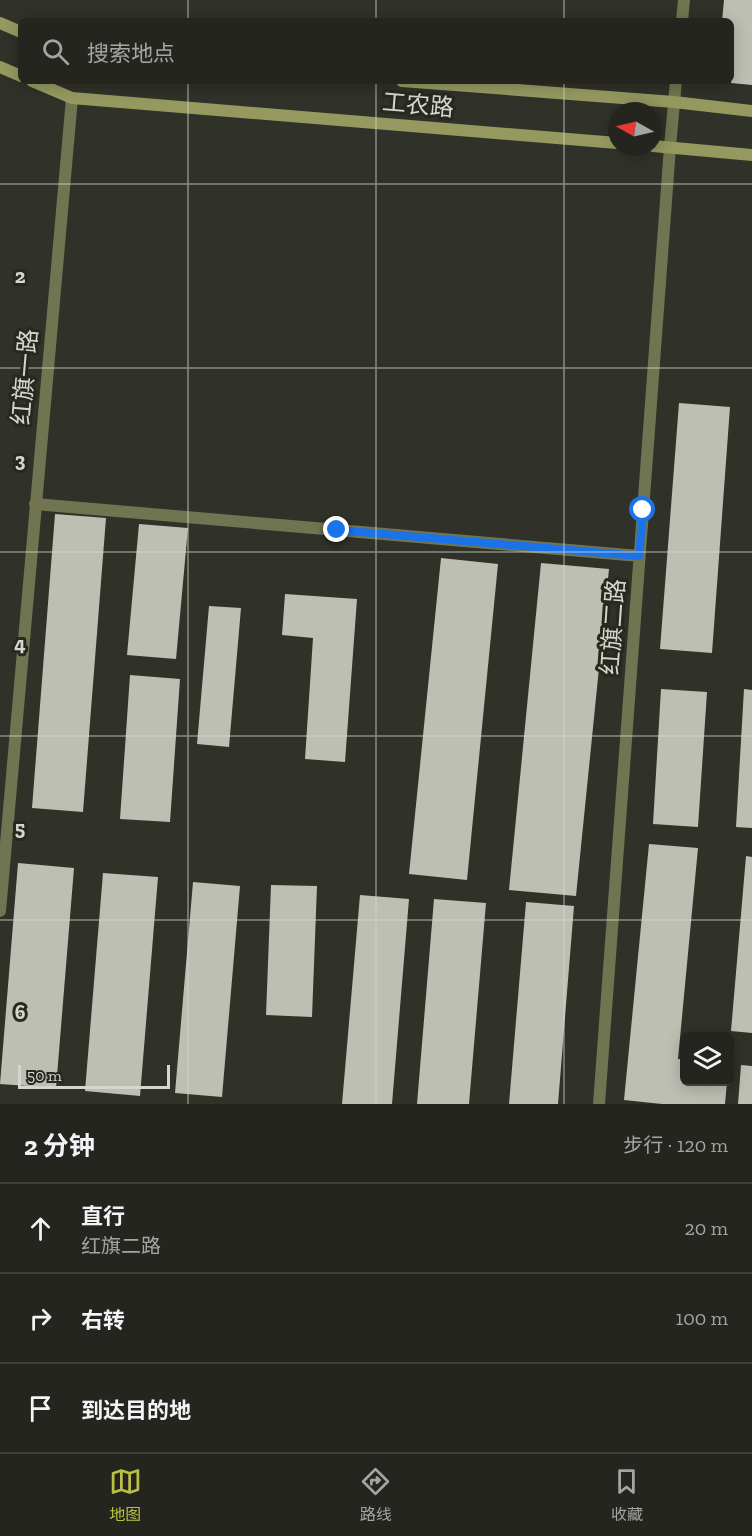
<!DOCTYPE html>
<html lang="zh">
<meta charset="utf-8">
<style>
:root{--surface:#24251e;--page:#30312b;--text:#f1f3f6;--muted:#a3a5a4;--line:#41423c;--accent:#bac045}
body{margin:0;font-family:"Zilla Slab","Noto Sans SC",serif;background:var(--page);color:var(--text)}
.controls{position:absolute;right:18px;bottom:18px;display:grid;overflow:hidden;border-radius:9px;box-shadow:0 3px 15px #0003}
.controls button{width:54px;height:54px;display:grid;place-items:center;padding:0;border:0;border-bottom:2px solid var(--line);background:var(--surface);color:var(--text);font:30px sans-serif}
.compass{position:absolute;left:608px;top:102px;width:54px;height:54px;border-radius:50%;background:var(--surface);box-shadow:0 3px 15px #0003;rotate:278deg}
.scale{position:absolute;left:18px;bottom:15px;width:152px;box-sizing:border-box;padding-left:6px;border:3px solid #d6d6d0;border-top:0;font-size:16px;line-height:21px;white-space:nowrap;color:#d6d6d0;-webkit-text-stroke:4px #27281e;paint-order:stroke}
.stop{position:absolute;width:18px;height:18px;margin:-14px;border:4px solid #1a73e8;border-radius:50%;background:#fff}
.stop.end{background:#1a73e8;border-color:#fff;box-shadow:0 2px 6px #0008}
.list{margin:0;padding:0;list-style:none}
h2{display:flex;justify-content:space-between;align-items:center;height:78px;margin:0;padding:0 24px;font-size:26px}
h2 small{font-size:20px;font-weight:400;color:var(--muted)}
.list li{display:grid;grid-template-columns:39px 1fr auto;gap:18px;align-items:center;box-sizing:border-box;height:90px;padding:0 24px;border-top:2px solid var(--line)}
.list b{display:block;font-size:22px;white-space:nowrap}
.list p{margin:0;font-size:20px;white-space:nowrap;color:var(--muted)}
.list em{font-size:20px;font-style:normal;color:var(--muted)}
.icon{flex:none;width:33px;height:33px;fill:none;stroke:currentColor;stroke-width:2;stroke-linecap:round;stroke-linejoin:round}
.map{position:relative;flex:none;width:752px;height:1104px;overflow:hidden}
.search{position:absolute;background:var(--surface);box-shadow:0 3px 15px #0003;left:18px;right:18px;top:18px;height:66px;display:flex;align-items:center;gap:15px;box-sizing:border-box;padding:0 21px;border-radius:9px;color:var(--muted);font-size:22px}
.sheet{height:348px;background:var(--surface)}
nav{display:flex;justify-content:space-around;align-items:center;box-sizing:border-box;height:84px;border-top:2px solid var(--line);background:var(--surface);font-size:16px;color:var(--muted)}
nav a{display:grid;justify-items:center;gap:3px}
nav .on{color:var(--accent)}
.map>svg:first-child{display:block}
.building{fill:#bebfb3}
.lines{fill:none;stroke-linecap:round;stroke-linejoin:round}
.minor{stroke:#717450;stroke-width:12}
.tertiary{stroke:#717450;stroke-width:12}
.secondary{stroke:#959960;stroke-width:12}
.route{stroke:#1a73e8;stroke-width:8}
.grid{fill:none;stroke:#d6d6d0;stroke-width:1.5;stroke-opacity:0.55}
.labels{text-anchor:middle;stroke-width:6;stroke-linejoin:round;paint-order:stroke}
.street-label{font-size:24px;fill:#d6d6d0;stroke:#27281e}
.grid-label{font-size:20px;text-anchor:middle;font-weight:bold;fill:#d6d6d0;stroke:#27281e;stroke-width:6;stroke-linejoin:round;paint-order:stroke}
</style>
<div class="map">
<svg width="752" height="1104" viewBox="0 0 752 1104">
<rect width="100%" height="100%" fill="#303128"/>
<path class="building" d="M724,0H752V85L731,83V21H722Z
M679,403L730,407L712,653L660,649Z
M55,514L106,518L83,812L32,808Z
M139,524L188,528L176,659L127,655Z
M441,558L498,564L467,880L409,874Z
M541,563L609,569L576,896L509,890Z
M285,594L357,599L345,762L305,759L313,638L282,635Z
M209,606L241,608L229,747L197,744Z
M130,675L180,679L170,822L120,819Z
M661,689L707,692L698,827L653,824Z
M744,689L752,690V828L736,827Z
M649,844L698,848L678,1059H684V1082H727L725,1104H662L624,1100Z
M746,856L752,857V1033L731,1031Z
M18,863L74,868L56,1088L0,1084Z
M103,873L158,877L140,1096L85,1091Z
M193,882L240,886L222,1097L175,1093Z
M271,885L317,886L312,1017L266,1015Z
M360,895L409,899L392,1104H342Z
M434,899L486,903L469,1104H417Z
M526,902L574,906L558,1104H509Z
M741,1065L752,1066V1104H738Z"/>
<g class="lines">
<path class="minor" d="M682,21L684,0
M35,504L639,556
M599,1104L670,147L676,81"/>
<path class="tertiary" d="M0,911L72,98"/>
<path class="secondary" d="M0,23L21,32
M0,67L21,76
M32,81L72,98L617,143
M402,81L674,102L752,111
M653,146L752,155"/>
</g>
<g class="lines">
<path class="route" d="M337,530L639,556L643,510"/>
</g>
<path class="grid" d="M188,0V21M376,0V21M564,0V21M188,81V1104M376,81V1104M564,81V1104M0,184H752M0,368H752M0,552H752M0,736H752M0,920H752"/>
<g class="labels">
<g class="street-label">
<text transform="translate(418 105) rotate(5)" y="8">工农路</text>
<text transform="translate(25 377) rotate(-85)" y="8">红旗一路</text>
<text transform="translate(613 627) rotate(-86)" y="8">红旗二路</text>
</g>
</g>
<g class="grid-label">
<text x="20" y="283">2</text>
<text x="20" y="467">3</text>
<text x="20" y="651">4</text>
<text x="20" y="835">5</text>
<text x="20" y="1019">6</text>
</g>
</svg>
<div class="controls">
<button><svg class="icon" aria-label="layers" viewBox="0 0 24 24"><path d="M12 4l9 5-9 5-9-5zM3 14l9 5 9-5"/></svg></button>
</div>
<svg class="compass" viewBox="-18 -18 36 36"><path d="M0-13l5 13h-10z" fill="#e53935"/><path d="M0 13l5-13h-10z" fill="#a3a5a4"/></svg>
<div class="scale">50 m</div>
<div class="stop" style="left:643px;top:510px"></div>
<div class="stop end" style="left:337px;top:530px"></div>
<div class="search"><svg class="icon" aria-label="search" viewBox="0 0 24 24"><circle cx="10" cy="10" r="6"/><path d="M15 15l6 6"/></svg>搜索地点</div>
</div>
<section class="sheet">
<h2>2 分钟<small>步行 · 120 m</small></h2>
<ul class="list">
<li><svg class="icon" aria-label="ahead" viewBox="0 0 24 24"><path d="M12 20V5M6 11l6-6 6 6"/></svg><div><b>直行</b><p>红旗二路</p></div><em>20 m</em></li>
<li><svg class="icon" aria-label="right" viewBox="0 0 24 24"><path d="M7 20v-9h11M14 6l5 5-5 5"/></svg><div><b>右转</b></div><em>100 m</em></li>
<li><svg class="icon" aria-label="arrive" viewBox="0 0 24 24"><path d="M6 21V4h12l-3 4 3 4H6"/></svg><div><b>到达目的地</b></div></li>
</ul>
</section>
<nav>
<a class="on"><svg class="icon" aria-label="map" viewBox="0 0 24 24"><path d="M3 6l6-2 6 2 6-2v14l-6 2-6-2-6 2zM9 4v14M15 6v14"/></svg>地图</a>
<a><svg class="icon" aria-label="directions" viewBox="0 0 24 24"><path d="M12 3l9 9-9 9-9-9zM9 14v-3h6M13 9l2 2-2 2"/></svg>路线</a>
<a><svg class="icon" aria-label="saved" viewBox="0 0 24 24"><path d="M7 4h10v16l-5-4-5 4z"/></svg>收藏</a>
</nav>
